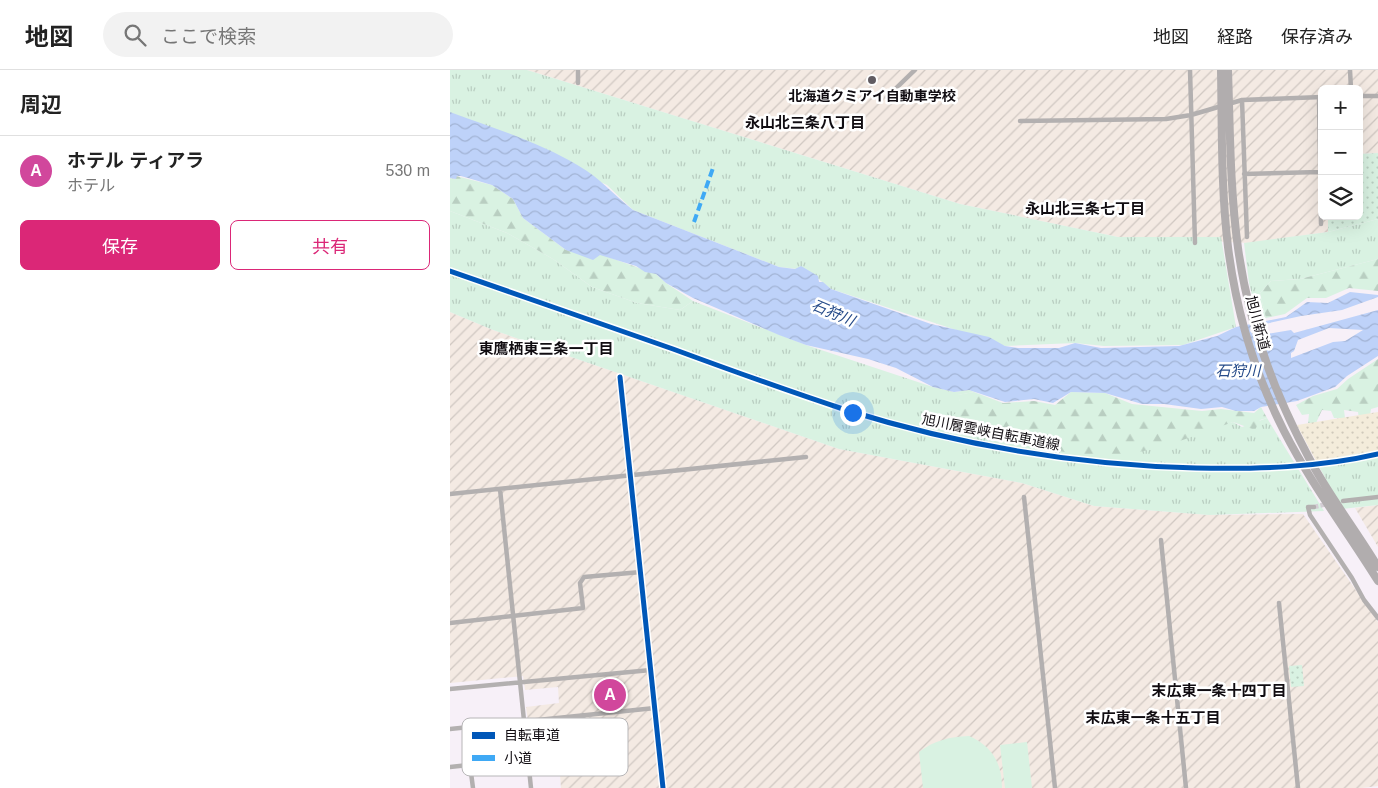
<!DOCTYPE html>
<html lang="ja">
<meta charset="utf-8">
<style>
:root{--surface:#fff;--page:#f2f2f2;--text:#222;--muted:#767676;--line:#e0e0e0;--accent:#db2777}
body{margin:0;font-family:Helvetica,"Noto Sans JP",sans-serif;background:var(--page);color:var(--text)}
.controls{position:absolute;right:15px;top:15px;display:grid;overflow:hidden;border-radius:8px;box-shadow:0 5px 20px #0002}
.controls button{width:45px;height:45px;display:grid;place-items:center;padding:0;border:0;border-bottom:1px solid var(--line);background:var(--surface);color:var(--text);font:25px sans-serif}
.you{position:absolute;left:402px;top:342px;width:18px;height:18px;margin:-12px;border:4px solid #fff;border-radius:50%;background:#1a73e8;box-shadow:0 0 0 8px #1a73e833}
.badge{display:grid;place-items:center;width:32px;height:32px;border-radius:50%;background:var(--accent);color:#fff;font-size:16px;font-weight:700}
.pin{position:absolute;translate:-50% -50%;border:2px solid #fff;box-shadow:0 1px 5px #0006}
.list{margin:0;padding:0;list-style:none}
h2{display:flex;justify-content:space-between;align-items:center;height:65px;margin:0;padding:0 20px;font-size:21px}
h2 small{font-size:16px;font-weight:400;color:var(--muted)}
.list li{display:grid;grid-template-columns:32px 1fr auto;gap:15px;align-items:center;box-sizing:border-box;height:70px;padding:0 20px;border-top:1px solid var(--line)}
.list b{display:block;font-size:19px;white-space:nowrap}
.list p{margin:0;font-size:16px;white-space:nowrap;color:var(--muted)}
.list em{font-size:16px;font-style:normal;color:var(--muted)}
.actions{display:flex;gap:10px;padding:15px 20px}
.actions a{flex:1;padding:11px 0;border:1px solid var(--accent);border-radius:8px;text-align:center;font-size:18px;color:var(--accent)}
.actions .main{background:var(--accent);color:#fff}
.icon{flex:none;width:28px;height:28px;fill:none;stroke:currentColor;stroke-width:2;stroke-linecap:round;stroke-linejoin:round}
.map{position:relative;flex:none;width:928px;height:718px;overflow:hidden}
header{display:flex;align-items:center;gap:30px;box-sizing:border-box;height:70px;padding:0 25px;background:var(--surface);border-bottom:1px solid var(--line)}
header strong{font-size:24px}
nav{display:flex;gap:28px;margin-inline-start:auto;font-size:18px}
.search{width:350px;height:45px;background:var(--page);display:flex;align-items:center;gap:12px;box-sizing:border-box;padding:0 18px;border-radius:28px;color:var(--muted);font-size:19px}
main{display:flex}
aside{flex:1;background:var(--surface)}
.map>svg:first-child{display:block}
.industrial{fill:url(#industrial-furrows)}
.grass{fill:url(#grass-tufts)}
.forest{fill:url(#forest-firs)}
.sand{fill:url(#sand-dots)}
.park{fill:url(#park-dots)}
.pitch{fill:#d9f2e2}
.water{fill:url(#water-waves);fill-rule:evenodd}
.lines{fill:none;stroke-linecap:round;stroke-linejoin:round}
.street-tunnel{stroke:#d4ced5;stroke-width:4.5;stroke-dasharray:4.5 2;stroke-linecap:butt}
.street{stroke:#b3b0b0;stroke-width:4.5}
.highway{stroke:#b1adae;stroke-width:8}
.quiet{stroke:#3fa9f5;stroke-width:4;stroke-dasharray:8 4;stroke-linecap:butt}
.cycleway-casing{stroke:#fff;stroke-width:8}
.cycleway{stroke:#0057b8;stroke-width:5}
.poi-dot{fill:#615c62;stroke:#fff;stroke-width:2}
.labels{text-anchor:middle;stroke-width:5;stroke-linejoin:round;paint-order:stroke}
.poi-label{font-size:14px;font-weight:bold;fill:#100c11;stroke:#fff}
.street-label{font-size:14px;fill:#100c11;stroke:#fff}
.neighbourhood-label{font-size:15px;font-weight:bold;fill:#100c11;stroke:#fff}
.water-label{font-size:15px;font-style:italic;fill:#264b89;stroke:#fff}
.key{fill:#fff;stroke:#b7b6b8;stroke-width:1}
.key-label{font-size:14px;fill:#100c11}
</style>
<header>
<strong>地図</strong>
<div class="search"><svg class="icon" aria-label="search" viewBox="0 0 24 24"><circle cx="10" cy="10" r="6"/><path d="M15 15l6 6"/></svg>ここで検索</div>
<nav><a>地図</a><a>経路</a><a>保存済み</a></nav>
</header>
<main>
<aside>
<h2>周辺<small></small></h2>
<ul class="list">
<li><span class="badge" style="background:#d1479c">A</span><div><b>ホテル ティアラ</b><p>ホテル</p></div><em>530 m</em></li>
</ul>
<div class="actions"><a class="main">保存</a><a>共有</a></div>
</aside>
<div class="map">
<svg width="928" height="718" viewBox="0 0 928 718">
<defs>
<pattern id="industrial-furrows" width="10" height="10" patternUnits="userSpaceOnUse" patternTransform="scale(1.25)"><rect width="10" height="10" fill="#f4eae3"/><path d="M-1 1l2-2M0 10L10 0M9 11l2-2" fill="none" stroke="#d0c8c2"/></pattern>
<pattern id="grass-tufts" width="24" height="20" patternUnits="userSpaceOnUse" patternTransform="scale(1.25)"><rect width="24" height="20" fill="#d9f2e2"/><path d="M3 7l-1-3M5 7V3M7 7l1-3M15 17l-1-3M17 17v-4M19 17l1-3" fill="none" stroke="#b9cec1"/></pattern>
<pattern id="forest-firs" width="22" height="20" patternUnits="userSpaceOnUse" patternTransform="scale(1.25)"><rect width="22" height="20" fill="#d9f2e2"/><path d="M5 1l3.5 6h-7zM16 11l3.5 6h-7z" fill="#b9cec1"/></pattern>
<pattern id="sand-dots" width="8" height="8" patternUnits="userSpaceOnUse" patternTransform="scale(1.25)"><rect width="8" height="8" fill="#f4ecdb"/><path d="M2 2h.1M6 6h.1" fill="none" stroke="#d0c9bb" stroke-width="1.8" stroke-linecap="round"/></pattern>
<pattern id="park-dots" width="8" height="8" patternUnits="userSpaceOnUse" patternTransform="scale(1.25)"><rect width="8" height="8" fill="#d9f2e2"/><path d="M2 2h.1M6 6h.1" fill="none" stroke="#b9cec1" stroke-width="1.8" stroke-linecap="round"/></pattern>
<pattern id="water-waves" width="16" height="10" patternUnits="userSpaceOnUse" patternTransform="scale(1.25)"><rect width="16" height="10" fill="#bed2f9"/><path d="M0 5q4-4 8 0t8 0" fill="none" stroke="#a2b3d4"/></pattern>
</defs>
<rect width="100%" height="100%" fill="#f7f0f8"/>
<path class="industrial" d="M77,0H928V83L909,84V19H872V146H878V162L798,173L668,167L510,134Z
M0,242L43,260L389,379L572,413L644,436L759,445L853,444L928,552V716L912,718H111L109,692L142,689L137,655L79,659L76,637L109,633L108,617L75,620L73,606L0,613Z
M928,435V477L905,438Z"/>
<path class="grass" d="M0,0H77L510,134L668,167H771L786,257L733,275L654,276L625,273L555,276L381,219L357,200L329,197L183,140L157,115L0,46Z
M0,141L57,163L103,189L142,217L187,233L230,240L243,231L356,275L483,317L504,322L519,320L524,322L508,325L510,331L768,356L783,352L792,357L817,348L874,441L759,445L644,436L572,413L389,379L43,260L0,242Z
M928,149V189L850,209L821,211L810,223L816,248H808L799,213L794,173L878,162Z
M928,380V435L892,439L866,391Z"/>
<path class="forest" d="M6,106L42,115L63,129L73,148L116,180L150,184L206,204L216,213L243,231L230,240L187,233L142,217L103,189L57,163L0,141V108L6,109Z
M928,189V221L899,218L876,228H857L835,244L816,248L810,223L821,211L850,209Z
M928,289V337L921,339L920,346L909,348L908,342L894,340L895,348H884L881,341L872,340L866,353H858L859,344L852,345L846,335L863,326L887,319L898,309Z
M524,322L553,333L584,331L605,335L621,322L655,323L682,334L752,341L771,339L804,343L811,337L817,348L810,350L805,360L783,352L713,377L655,389L495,361L497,349L506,343L505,336L510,331L507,325Z"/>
<path class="sand" d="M928,342V380L866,391L847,355Z"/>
<path class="park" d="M928,83V149L878,162V146H909V84Z
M852,595L854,616L841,617L839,596Z"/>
<path class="pitch" d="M519,666C542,676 552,693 552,718H473L469,682C485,670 499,667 519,666Z
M577,672L582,718H555L550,675Z"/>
<path class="water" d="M0,42C43,58 89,72 129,96C150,108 164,125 183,140L329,197L345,199L351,196L368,206L369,212H373L381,219L481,254L539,267L555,276L568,278H609L625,273L651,278L729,276L767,266L786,257L836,247L857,232L878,233L900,222L928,225V227L892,240L851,246L801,257L800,261L804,266L841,260L844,263L928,240V286L897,306L885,317L847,331L811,337L804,341H786L772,337L751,339L714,334H692L655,323L621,322L603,333L584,329L555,332L519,320L504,322L483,317L446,298L418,289L356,275L329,265L243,228L216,213L206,204L195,202L186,196L150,185L143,190L116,180L73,148L63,129L42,115L11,106H7L6,109L0,108ZM879,258L913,260L895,271L883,272L841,288V283L844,281L848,270Z"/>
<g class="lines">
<path class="street-tunnel" d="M864,437L877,434"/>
<path class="street" d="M128,0V13
M740,0L745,173
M900,0L901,19
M909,26H928
M437,27L465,0
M869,27L871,154
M792,30L797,167
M570,51L716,49L741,45L792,30L872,27
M794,104L870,102
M170,307L213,718
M50,419L81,718
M0,424L356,387
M574,427L605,718
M893,431L928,427
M864,437H858L860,445L902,508L914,530L928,548
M711,470L736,718
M829,533L848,718
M0,553L133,538L130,513L134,507L191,502
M0,619L201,600
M0,659L205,638
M20,695L23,718
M0,697L138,682L133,645"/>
<path class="highway" d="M771,0C772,59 771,119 778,177C786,240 805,304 834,361C861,414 897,461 928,511
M778,0C780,59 780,120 788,178C798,251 824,323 859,388C879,426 906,460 928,497"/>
<path class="quiet" d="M244,152L263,98"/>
<g class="cycleway-casing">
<path id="cycleway" d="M0,201C74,227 149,253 223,279C280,300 338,321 396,340C508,375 629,395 746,398C807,399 868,398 928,384
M170,307L213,718"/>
</g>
<use href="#cycleway" class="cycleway"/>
</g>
<circle class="poi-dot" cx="422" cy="10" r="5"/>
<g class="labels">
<g class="poi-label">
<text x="422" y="31">北海道クミアイ自動車学校</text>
</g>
<g class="street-label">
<text transform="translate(808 253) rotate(75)" y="5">旭川新道</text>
<text transform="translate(541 362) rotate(11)" y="5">旭川層雲峡自転車道線</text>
</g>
<g class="neighbourhood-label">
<text x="355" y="58">永山北三条八丁目</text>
<text x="635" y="144">永山北三条七丁目</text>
<text x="96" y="284">東鷹栖東三条一丁目</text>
<text x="769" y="626">末広東一条十四丁目</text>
<text x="703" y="653">末広東一条十五丁目</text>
</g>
<g class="water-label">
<text transform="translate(383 243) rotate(23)" y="5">石狩川</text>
<text x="788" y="306">石狩川</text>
</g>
</g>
<rect x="12" y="648" width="166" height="58" rx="8" class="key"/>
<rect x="22" y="662" width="23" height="7" fill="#0057b8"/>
<rect x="22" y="685" width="23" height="6" fill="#3fa9f5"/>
<g class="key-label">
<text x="54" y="670">自転車道</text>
<text x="54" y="693">小道</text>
</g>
</svg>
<div class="controls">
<button>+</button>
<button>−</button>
<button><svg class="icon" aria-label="layers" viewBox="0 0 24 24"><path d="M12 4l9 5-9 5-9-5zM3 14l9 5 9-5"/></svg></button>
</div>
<div class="you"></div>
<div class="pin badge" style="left:160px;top:625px;background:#d1479c">A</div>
</div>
</main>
